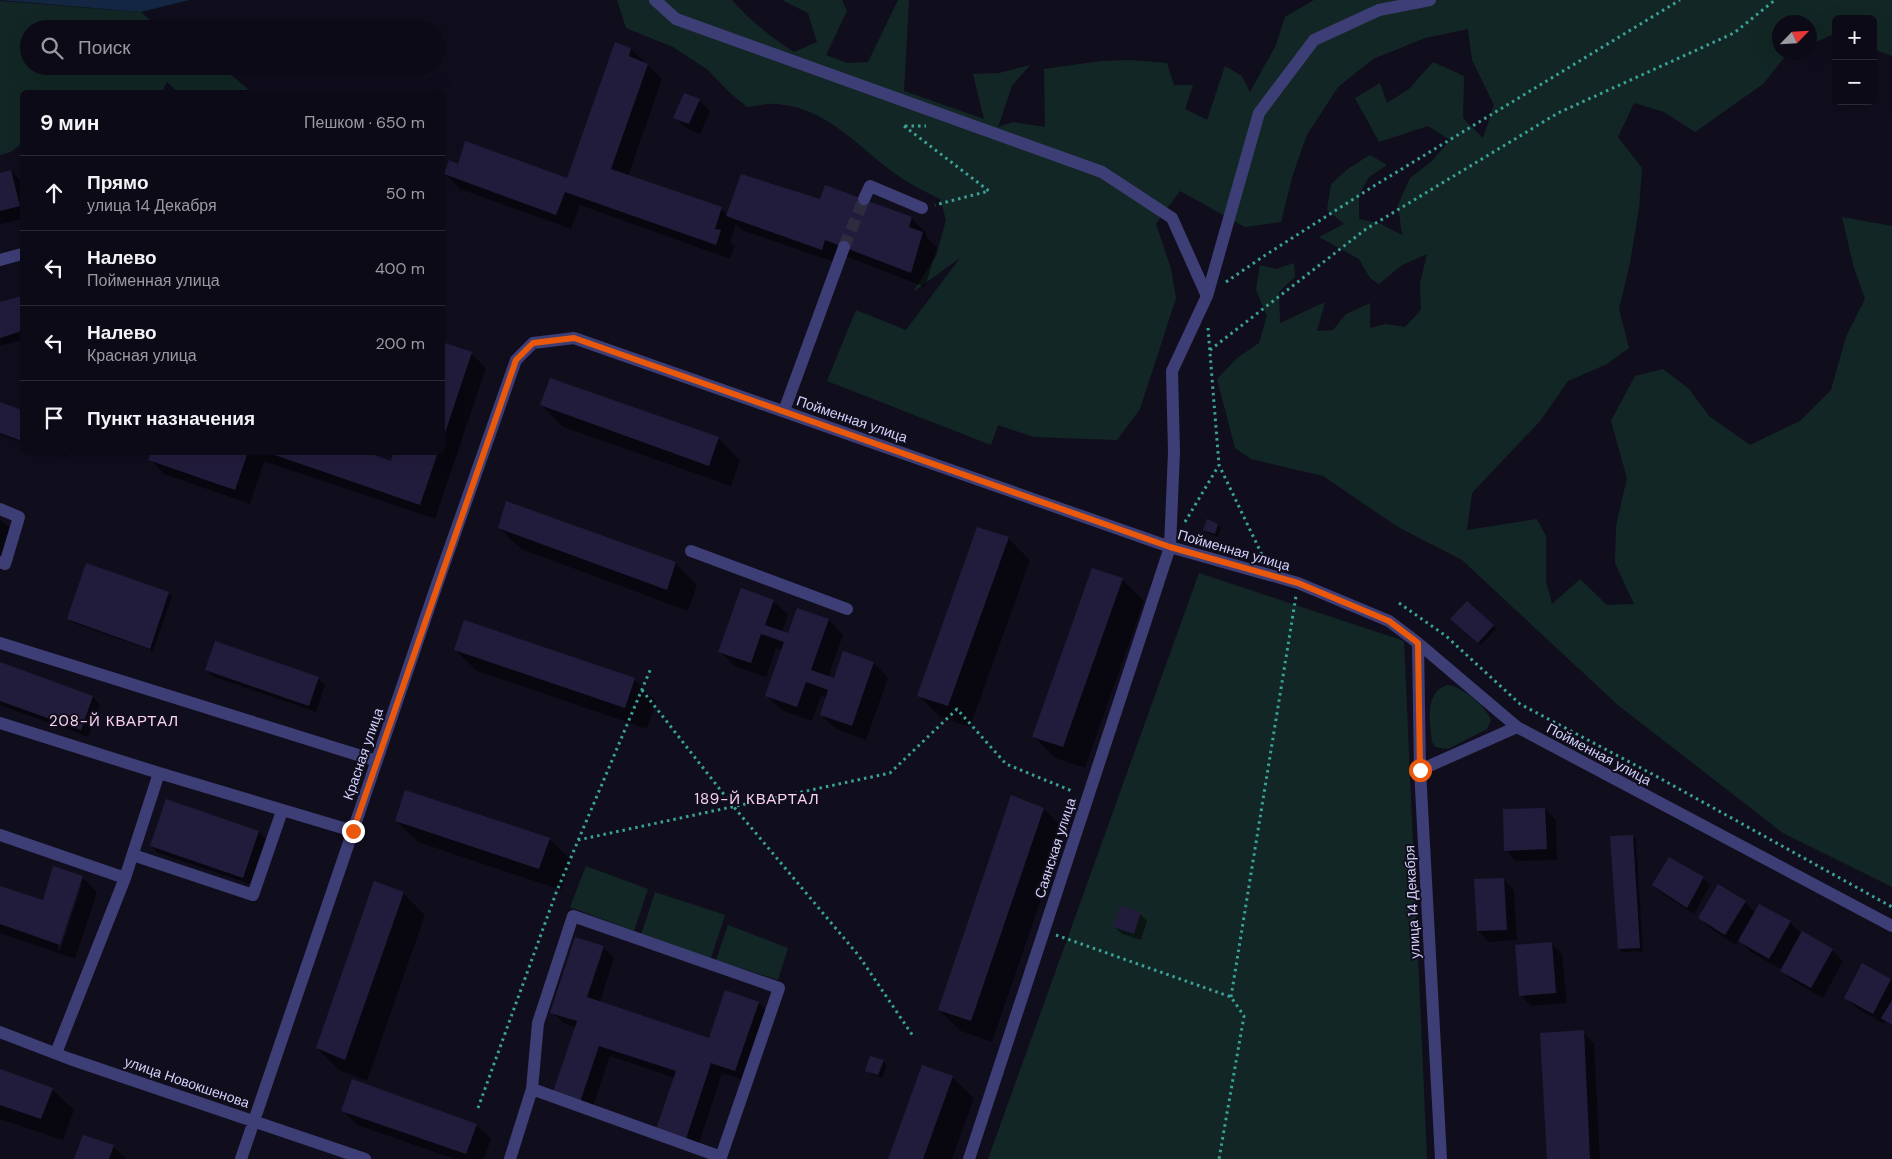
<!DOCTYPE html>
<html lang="ru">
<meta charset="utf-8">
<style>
:root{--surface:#0c0a16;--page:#15131f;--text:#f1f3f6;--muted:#9a9aa1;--line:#2c2b35}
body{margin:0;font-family:"DM Sans",sans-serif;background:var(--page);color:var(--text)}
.controls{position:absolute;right:15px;top:15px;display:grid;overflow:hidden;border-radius:8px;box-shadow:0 5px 20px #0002}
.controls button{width:45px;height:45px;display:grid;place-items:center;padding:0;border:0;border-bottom:1px solid var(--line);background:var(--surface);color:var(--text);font:25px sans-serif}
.compass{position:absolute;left:1772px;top:15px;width:45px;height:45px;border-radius:50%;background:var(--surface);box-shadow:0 5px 20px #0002;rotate:65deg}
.stop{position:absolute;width:15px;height:15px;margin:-11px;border:4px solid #ea580c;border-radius:50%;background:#fff}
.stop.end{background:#ea580c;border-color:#fff;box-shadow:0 1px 5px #0008}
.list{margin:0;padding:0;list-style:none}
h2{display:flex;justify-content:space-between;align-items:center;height:65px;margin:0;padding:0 20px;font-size:21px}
h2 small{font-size:16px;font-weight:400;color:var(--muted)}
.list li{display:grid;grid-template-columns:32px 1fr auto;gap:15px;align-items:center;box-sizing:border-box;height:75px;padding:0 20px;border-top:1px solid var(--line)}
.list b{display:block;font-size:19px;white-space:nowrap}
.list p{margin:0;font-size:16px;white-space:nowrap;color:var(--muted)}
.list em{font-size:16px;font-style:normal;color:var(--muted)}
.icon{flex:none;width:28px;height:28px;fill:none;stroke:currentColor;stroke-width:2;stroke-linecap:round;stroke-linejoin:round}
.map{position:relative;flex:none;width:1892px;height:1159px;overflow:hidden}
.search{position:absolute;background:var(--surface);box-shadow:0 5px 20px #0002;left:20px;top:20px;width:425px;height:55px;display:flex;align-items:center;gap:12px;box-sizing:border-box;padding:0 18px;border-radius:28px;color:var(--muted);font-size:19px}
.panel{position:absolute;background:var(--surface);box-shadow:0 5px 20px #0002;left:20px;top:90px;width:425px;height:365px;border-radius:8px}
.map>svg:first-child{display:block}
.green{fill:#122725}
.water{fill:#132742}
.shadow{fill:#0007;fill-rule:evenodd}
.building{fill:#221c3c}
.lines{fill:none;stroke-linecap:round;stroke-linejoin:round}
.minor-tunnel{stroke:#2d2b3e;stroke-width:12;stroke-dasharray:12 6;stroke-linecap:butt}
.path{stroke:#3aa399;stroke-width:3;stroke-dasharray:2.5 4;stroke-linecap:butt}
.minor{stroke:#3e3e77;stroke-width:12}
.route{stroke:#ea580c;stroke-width:6}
.labels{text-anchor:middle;stroke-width:4;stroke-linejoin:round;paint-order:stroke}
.street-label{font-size:14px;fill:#d3d0fa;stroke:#100e1d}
.neighbourhood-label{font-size:15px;letter-spacing:1px;fill:#fad2ed;stroke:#100e1d}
</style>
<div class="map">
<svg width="1892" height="1159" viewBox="0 0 1892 1159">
<rect width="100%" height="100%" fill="#100e1d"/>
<path class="green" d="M617,0H732C750,21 770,36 794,52L817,42L808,13L782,0H842L847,11L826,55L847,63L868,62L898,0H909L904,91L984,119L973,74L999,73L1030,65L1012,86L998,127L1013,122L1045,127L1044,69L1101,61L1130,60L1167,63L1174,85H1193L1185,109L1207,120L1225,66L1242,76L1250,92L1276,45L1285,17L1314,0H1892V56L1873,49V19H1836V33L1810,45V22H1780V52L1796,53L1784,58L1763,84L1695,132L1664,112L1634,103L1618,137L1642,168L1639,208L1630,263L1619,309L1629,348L1607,364L1568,381L1541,420L1472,493L1467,530L1537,519L1546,536V582L1552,604L1580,579L1607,605L1634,604L1615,563L1616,526L1627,478L1611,421L1635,376L1663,369L1689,389L1709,416L1750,445L1800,421L1831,390L1846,337L1865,299L1854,268L1842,217L1892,226V887L1783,833L1619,706L1462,560L1398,527L1323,476L1251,459L1235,448L1217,379L1237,358L1259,343L1267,316L1256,290L1260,265L1276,269L1294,263L1295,277L1279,292L1280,323L1325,302L1317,331L1333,330L1346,314L1370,303V328L1386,324L1405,327L1421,310L1420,283L1427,254L1402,265L1379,284L1370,278L1359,259L1319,237L1344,224L1327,210L1331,184L1349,168L1370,155L1387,165L1369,177L1359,195V219L1381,224L1402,235L1398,205L1410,178L1432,161L1450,140L1428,126L1379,142L1355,98L1380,83L1387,103L1409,89L1433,62L1464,76L1463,118L1483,138L1494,105L1472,60L1468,29L1425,38L1373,59L1338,87L1307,135L1293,174L1281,222L1245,227L1180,191L1156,224L1171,269L1176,298L1140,409L1117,440L1034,437L998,425L991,445L827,381L856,310L906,330L960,258L913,292L936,256L946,220L940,199C928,193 915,187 903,179C862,152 830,108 777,104C768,103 757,106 747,107L729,92L708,70L673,47L626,28Z
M0,1L141,12L160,29H29V66H221L251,92H178L167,82L162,92H22V143L11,152L0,155Z
M1199,573L1404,641L1427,1159H988Z
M1447,685C1460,685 1487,707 1491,720L1487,729L1454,746L1448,749L1435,747L1432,742C1430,722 1424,693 1447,685Z
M586,866L648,889L634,931L570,907Z
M655,892L725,915L711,958L641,935Z
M728,925L788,948L778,980L716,960Z"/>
<path class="water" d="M0,0H189L141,12Z"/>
<path class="shadow" d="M631,49L662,79L628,176L721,209L728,215L821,200L826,186L912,218L926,233V236L937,248L925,287L840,254L837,263L742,230L736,224L730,241L735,246L730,259L580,205L571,229L460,189L445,174L458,165L568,180Z
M699,100L710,111L700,134L686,128L675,117Z
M11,171L22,182V219L0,224V174Z
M22,297V340L0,346V303Z
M442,343L471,353L486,368L435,519L264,461L250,504L164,474L150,459L152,452H362L391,462L395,452H442Z
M0,404L22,411V442L0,435Z
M541,405L718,438L740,460L731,486L563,427Z
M52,452H68L66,457Z
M0,520L11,528L0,561Z
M1217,525L1221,528L1218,537L1208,533L1204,530Z
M499,528L675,563L697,585L688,611L521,549Z
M1008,538L1030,560L970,727L940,717L918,695Z
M87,564L169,593L172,597L153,651L71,622L68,619Z
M1093,570L1123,580L1144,601L1085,768L1055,758L1033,736Z
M773,601L788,615L782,632L788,635L797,609L829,620L843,635L828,677L834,679L844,653L874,663L888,678L866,740L836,729L821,715L827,698L821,696L812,721L781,710L766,695L782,650L776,648L766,677L734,666L720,652Z
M1467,603L1496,629L1481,645L1452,619Z
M455,650L634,679L656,701L647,729L477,671Z
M0,664L93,697L100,704L88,737L0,705Z
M207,670L318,678L325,685L316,712L214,677Z
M167,801L259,832L266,839L250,884L158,853L151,846Z
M1044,809L1065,830L992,1042L961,1031L939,1010Z
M1545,809L1556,820L1557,860L1516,861L1506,850Z
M396,821L549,839L571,860L561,890L418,842Z
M1632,836L1636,839L1643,951L1622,952L1619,949Z
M82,877L97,892L75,959L0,933V887L44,902ZM79,884H82L60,951L57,950Z
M1703,878L1710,885L1694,914L1660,892L1653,885Z
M1503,879L1514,890L1517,940L1489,942L1478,931Z
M403,893L425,915L367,1081L339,1070L317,1048Z
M1745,902L1756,913L1790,922L1802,934L1832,950L1843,961L1823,998L1793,981L1782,970L1751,952L1739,940L1736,945L1711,929L1700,918Z
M1140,914L1147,921L1141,940L1122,934L1115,927Z
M1551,943L1562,954L1567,1003L1531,1006L1520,995Z
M603,947L614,958L600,1002L710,1039L759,1003L770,1014L746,1081L722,1073L697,1149L668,1140L675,1078L610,1056L591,1112L566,1103L576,1028L563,1023L552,1012Z
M1863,965L1892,981V1027L1886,1021L1884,1024L1857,1008L1846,998Z
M1583,1032L1594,1043L1600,1159H1548Z
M883,1061L887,1065L882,1078L870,1073L866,1070Z
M0,1071L52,1089L74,1110L63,1140L0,1119Z
M952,1077L974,1098L952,1159H889Z
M342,1110L476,1125L491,1139L484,1159H455L357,1125Z
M113,1146L126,1159H76Z"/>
<path class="building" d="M615,42L631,48L629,56L648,64L611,169L722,207L715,229L721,230L716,245L565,192L556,215L444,174L449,160L458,164L465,141L567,178Z
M684,93L700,99L689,124L673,118Z
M11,170L20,206L0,211V173Z
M741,174L820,199L825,185L912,217L909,227L923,232L911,273L825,240L822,250L726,216Z
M22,296V331L0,338V302Z
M442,342L472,352L443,439H442Z
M550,378L719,437L709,466L540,405Z
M0,402L22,410V441L0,433Z
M151,452H248L235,490L148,460Z
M266,452H366L391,461L393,452H438L420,505Z
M506,501L676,562L667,590L498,528Z
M1207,519L1218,524L1215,534L1203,530Z
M977,527L1009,537L948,706L917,696Z
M86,563L169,592L150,649L67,619Z
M1092,568L1123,578L1063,747L1032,737Z
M741,588L774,600L765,625L788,633L797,608L829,619L811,670L834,678L843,651L874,662L852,726L820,715L828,690L806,682L797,707L765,696L784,642L761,634L751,663L718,652Z
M1467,601L1494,625L1478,643L1450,619Z
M464,620L635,678L625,708L454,650Z
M215,641L319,677L309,706L205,670Z
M0,662L93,696L81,730L0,701Z
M405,790L550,838L539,869L395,821Z
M1011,795L1044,808L971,1021L938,1010Z
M166,799L259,831L243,878L150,846Z
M1545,808L1547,849L1504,851L1503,809Z
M1633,835L1640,948L1618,949L1610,836Z
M1669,857L1704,877L1687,908L1652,885Z
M53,866L83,876L60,945L0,924V886L43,900Z
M1504,878L1507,930L1477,931L1474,879Z
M374,881L404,892L345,1060L316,1048Z
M1718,884L1746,901L1725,935L1698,918Z
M1759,904L1791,921L1769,959L1738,941Z
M1120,906L1141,912L1134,934L1113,927Z
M1802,931L1833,949L1811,988L1780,971Z
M575,937L604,946L587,997L709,1038L725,990L759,1002L735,1071L711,1063L686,1139L656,1129L676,1071L599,1046L580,1102L553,1092L577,1021L550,1013Z
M1552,942L1556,993L1519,996L1515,945Z
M1862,963L1891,979L1873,1014L1844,998Z
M1892,1000V1025L1881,1018Z
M1584,1030L1590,1159H1547L1540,1033Z
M870,1056L884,1060L878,1075L865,1071Z
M922,1065L953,1076L923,1159H888Z
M0,1069L53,1088L41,1119L0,1105Z
M352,1079L477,1124L466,1154L341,1111Z
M83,1135L114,1145L109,1159H74Z"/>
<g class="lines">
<path class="minor-tunnel" d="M844,247L864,199"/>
<path class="path" d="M904,126L989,191L935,205
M905,126H926
M1226,282L1264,256L1377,184L1680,0
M1208,328L1219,465L1264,559
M1210,350L1366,229L1558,113L1734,33L1775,0
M1185,522L1219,465
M1399,603L1446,636L1520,704L1654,775L1892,907
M642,690L733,806L859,956L913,1036
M578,840L890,773L957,709L1006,764L1072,791
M1056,935L1231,997L1244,1016L1219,1159
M1231,997L1296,596
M478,1108L556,893L651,668"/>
<path class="minor" d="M655,0L676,19L1102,172L1172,218L1207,296L1172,371L1174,452L1170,547L969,1159
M864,199L870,186L922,208
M0,260L22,254
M1207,296L1259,113L1314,40L1379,10L1430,0
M784,411L844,247
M0,509L19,517L5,564L0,562
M691,551L847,609
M0,643L377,761
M1418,643L1420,770L1441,1159
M0,723L159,773L353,831
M1420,770L1517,727
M0,835L125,878
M133,855L253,895L282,811
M0,1032L70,1059L365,1159
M56,1053L125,878L159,773
M241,1159L434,593L516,360L533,343L574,338L1170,547L1298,583L1389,621L1418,643L1517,727L1892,926
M510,1159L532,1089L538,1023L573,916L779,988L721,1157L532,1089"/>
</g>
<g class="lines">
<path class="route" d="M353,831L516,360L533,343L574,338L1170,547L1298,583L1389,621L1418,643L1420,770"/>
</g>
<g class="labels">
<g class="street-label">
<text transform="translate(852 419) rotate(19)" y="5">Пойменная улица</text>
<text transform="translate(1234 550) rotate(16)" y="5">Пойменная улица</text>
<text transform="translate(363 754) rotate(-71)" y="5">Красная улица</text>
<text transform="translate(1599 754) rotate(28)" y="5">Пойменная улица</text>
<text transform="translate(1055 848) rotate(-72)" y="5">Саянская улица</text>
<text transform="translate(1412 902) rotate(-93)" y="5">улица 14 Декабря</text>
<text transform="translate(187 1082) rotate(19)" y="5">улица Новокшенова</text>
</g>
<g class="neighbourhood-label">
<text x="114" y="726">208-Й КВАРТАЛ</text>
<text x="757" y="804">189-Й КВАРТАЛ</text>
</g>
</g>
</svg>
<div class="controls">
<button>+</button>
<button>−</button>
</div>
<svg class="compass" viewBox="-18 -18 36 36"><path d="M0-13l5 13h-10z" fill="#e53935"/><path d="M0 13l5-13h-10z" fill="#9a9aa1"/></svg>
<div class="stop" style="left:1420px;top:770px"></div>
<div class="stop end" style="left:353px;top:831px"></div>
<div class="search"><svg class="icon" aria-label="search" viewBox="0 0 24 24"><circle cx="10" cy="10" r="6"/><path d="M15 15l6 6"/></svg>Поиск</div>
<section class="panel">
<h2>9 мин<small>Пешком · 650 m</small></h2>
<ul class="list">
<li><svg class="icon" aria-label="ahead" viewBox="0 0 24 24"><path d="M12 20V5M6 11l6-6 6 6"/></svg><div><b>Прямо</b><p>улица 14 Декабря</p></div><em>50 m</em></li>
<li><svg class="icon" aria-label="left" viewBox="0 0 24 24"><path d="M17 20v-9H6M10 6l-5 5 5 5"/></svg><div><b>Налево</b><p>Пойменная улица</p></div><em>400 m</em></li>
<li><svg class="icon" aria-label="left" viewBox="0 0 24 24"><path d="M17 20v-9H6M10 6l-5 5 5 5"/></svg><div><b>Налево</b><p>Красная улица</p></div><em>200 m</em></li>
<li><svg class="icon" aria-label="arrive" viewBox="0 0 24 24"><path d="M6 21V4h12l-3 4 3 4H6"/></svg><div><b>Пункт назначения</b></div></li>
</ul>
</section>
</div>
